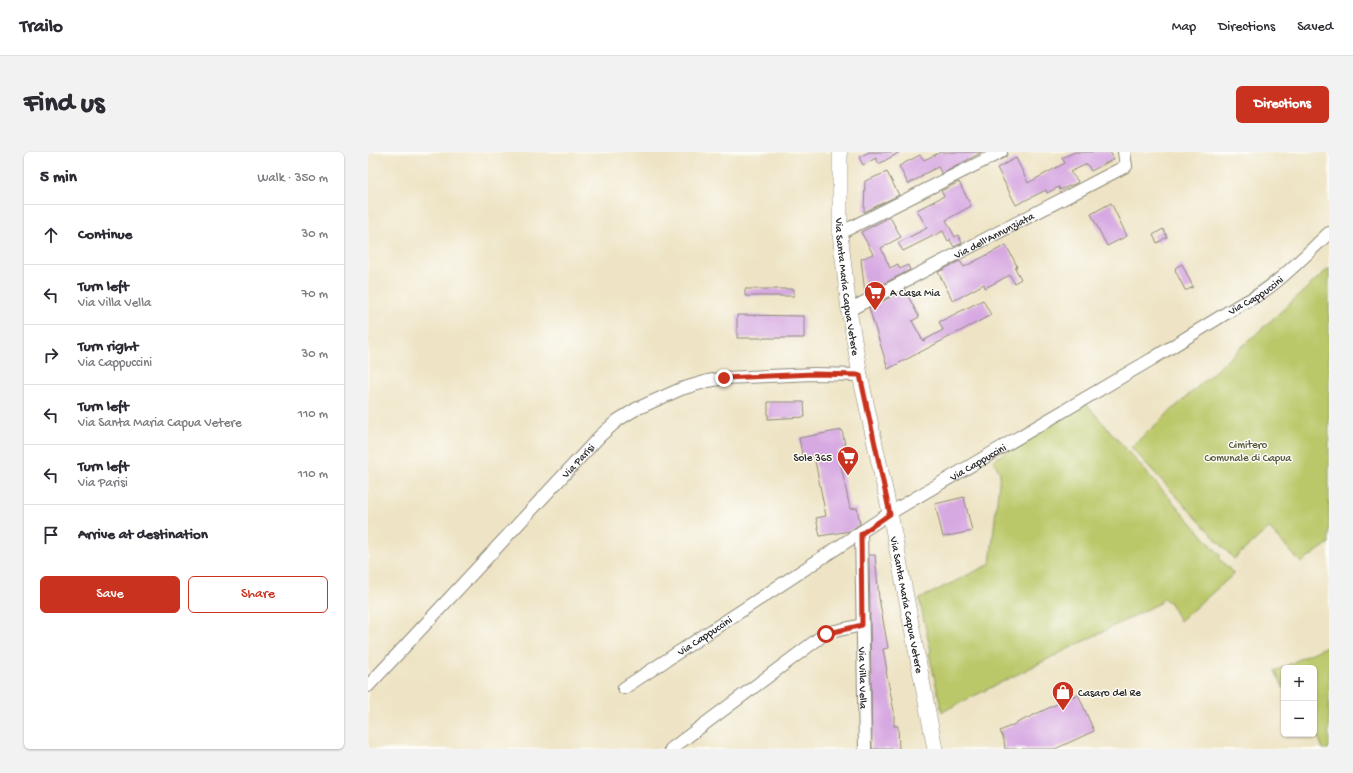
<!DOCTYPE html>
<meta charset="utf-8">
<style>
:root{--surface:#fff;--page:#f2f2f3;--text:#2b2b33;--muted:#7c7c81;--line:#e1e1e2;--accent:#c8321e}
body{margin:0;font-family:"Gochi Hand",sans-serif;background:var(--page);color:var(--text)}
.controls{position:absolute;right:12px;bottom:12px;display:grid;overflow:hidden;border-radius:6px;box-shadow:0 1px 3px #0004}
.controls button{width:36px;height:36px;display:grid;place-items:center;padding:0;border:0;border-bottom:1px solid var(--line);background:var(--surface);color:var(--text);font:20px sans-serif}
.stop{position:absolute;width:12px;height:12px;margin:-9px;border:3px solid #c8321e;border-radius:50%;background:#fff}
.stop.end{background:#c8321e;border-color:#fff;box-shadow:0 1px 4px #0008}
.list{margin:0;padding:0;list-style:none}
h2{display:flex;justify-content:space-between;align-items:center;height:52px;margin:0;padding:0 16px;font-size:17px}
h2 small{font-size:13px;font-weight:400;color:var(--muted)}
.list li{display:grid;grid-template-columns:26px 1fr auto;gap:12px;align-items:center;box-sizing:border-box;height:60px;padding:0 16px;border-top:1px solid var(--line)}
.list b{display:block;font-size:15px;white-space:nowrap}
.list p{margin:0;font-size:13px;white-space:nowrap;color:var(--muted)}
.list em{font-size:13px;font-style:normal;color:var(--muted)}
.actions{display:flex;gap:8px;padding:12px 16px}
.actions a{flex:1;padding:9px 0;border:1px solid var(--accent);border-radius:6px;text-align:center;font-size:14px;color:var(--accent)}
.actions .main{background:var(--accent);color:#fff}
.icon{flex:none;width:22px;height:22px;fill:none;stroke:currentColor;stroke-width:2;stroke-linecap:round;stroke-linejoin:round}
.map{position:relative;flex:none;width:961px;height:597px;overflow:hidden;border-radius:6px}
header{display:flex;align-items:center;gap:24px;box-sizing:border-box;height:56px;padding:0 20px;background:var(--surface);border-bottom:1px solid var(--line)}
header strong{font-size:19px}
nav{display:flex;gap:22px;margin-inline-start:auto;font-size:14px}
.intro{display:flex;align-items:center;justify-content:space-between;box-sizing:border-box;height:96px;padding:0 24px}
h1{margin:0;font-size:28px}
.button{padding:10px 18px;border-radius:6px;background:var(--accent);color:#fff;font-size:14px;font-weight:700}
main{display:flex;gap:24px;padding:0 24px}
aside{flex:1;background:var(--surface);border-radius:6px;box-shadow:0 1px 3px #0004}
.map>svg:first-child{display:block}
.green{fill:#bbc869;stroke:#737a4a}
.building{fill:#d7a9e2}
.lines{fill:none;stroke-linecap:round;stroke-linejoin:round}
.minor-casing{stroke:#8c8878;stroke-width:14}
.major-casing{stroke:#8c8878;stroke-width:16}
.minor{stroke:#fff;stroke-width:12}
.major{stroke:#fff;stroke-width:15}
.route{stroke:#c8321e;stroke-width:5}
.labels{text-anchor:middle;stroke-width:3;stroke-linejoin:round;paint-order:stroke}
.street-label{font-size:11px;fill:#2b2b2b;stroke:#fdfcf7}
.poi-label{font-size:11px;fill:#2b2b2b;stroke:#fdfcf7;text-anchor:start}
.park-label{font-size:11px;fill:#565a3e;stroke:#fdfcf7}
</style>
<header>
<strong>Trailo</strong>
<nav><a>Map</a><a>Directions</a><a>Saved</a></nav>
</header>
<div class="intro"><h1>Find us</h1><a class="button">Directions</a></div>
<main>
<aside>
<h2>5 min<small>Walk · 350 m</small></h2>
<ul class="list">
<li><svg class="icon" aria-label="ahead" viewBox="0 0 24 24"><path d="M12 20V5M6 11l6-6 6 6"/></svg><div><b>Continue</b></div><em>30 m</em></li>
<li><svg class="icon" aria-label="left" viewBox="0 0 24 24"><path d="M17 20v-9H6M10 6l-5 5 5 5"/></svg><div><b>Turn left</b><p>Via Villa Vella</p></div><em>70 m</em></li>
<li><svg class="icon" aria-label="right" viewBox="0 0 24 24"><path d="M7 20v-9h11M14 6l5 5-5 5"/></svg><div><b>Turn right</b><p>Via Cappuccini</p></div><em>30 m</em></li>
<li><svg class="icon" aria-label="left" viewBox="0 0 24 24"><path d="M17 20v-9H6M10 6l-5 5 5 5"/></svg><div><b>Turn left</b><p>Via Santa Maria Capua Vetere</p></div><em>110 m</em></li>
<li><svg class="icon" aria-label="left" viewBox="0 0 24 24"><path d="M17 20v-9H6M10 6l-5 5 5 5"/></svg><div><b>Turn left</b><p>Via Parisi</p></div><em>110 m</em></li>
<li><svg class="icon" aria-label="arrive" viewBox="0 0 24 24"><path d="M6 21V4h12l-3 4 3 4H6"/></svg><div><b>Arrive at destination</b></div></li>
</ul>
<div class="actions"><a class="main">Save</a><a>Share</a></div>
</aside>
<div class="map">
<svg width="961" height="597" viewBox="0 0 961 597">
<rect width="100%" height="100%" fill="#fdfcf7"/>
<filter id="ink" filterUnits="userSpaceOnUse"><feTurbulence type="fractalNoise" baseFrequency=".025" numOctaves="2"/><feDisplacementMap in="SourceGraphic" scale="8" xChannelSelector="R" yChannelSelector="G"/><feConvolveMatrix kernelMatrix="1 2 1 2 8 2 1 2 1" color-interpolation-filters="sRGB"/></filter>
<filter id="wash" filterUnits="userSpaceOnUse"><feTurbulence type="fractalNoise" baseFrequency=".012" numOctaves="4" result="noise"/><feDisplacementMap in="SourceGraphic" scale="16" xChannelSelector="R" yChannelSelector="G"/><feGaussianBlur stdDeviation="0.9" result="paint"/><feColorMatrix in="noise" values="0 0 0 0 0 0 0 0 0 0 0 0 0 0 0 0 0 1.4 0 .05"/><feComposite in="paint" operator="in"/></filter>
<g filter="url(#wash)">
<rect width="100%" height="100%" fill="#eee4c5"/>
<path class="green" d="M961,116V391L933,411L901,376L866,407L763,295Z
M718,252L853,404L851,406L866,422L812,469L802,451L795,446L792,451L574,560L561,501L563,499L551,447L622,412L632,321L625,308Z
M961,493V597H955L946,574V516H916V537L907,519Z"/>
<g id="blocks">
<path class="building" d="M501,0H532L511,12L508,6L495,13L491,5Z
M573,0H614L574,22L570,15L554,23L555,24L540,32L531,14L552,3L556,8Z
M707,0H742L746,7L723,19L719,12L702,20L710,29L709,31L692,38L691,35L679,41L678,38L648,53L629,16L648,6L660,31L697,11L694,6Z
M519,20L531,43L496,60L497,29Z
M591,30L603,54L578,68L587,85L590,83L594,91L586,95L582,88L583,87L580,89L575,79L535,99L530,91L559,76L549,58L576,44L573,39Z
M743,51L759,84L739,94L723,62Z
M522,65L533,85L513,96L522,116L530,112L532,117L540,113L542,118L497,141L493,107L505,102L493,80Z
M795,77L799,85L789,91L785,83Z
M638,93L648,112L649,115L647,116L653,127L646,131L642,123L617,136L616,132L585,149L570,120L592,109L596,115Z
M814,112L825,135L819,138H817L807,118L808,117L807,116Z
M377,137H426V144H377Z
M537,138L551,165L544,169L555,189L575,178L571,170L615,148L623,163L520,217L501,156Z
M369,163L436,164V186H369Z
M400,250H436L437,265L400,267Z
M474,278L478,297L470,299L482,357L489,356L492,372L482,379L452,384L448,366L458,364L446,304L435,307L431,286Z
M596,345L604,379L575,385L567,352Z
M501,403H507L511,446L520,496L515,497L519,519H518L526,559V574H530L531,597H504Z
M710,542L726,579L687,597H637L636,588L632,579Z"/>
</g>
</g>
<g filter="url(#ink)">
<use href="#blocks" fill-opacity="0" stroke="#8c8878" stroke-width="1"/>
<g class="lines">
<g class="minor-casing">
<g id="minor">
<path d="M472,81L633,0"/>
<path id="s1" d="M481,158L758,14L756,0"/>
<path id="s2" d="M493,382L497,597"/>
<path id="s3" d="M0,534L232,284L250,268L268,257L313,237L340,229L356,226L446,222L492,223"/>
<path id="s4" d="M256,536L522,361L784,207L873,152C904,139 936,104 961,81"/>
<path d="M303,597L458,481L494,473"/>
</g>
</g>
<g class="major-casing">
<g id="major">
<path id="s5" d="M472,0V81L481,158L492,223L522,361L567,597"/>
</g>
</g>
<use href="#minor" class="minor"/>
<use href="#major" class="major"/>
</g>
</g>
<g class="lines" filter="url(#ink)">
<path class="route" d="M356,226L446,222L492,223L522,362L493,382L494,473L458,482"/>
</g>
<defs>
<g id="supermarket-pin" transform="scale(1.15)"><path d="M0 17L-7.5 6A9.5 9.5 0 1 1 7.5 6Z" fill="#c8321e" stroke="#fdfcf7"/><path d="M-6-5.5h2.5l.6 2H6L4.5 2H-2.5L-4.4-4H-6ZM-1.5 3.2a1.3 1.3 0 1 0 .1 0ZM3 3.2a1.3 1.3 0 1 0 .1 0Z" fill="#fff"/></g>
<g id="shop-pin" transform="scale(1.15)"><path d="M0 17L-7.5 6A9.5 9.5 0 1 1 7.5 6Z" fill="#c8321e" stroke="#fdfcf7"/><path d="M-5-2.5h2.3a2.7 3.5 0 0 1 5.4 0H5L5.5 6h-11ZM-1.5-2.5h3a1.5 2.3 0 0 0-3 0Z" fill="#fff"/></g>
</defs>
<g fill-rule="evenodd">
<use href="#supermarket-pin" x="507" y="140"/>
<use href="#supermarket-pin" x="480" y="305"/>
<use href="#shop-pin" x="695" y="540"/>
</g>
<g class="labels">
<g class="street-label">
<text dy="4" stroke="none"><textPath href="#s1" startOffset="163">Via dell'Annunziata</textPath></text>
<text dy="4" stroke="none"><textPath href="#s5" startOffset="135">Via Santa Maria Capua Vetere</textPath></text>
<text dy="4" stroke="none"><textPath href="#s4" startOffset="744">Via Cappuccini</textPath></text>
<text dy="4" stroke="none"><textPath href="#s3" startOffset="308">Via Parisi</textPath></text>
<text dy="4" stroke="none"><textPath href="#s4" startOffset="420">Via Cappuccini</textPath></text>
<text dy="4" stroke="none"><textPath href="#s5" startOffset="459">Via Santa Maria Capua Vetere</textPath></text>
<text dy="4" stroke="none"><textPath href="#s4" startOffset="96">Via Cappuccini</textPath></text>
<text dy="4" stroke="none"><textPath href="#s2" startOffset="144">Via Villa Vella</textPath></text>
</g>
<g class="poi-label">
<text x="522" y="144">A Casa Mia</text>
<text x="464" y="309" text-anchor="end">Sole 365</text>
<text x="710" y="544">Casaro del Re</text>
</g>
<g class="park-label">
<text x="880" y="296">Cimitero<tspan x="880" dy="13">Comunale di Capua</tspan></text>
</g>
</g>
</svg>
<div class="controls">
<button>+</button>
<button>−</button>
</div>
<div class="stop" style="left:458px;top:482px"></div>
<div class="stop end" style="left:356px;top:226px"></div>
</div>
</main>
